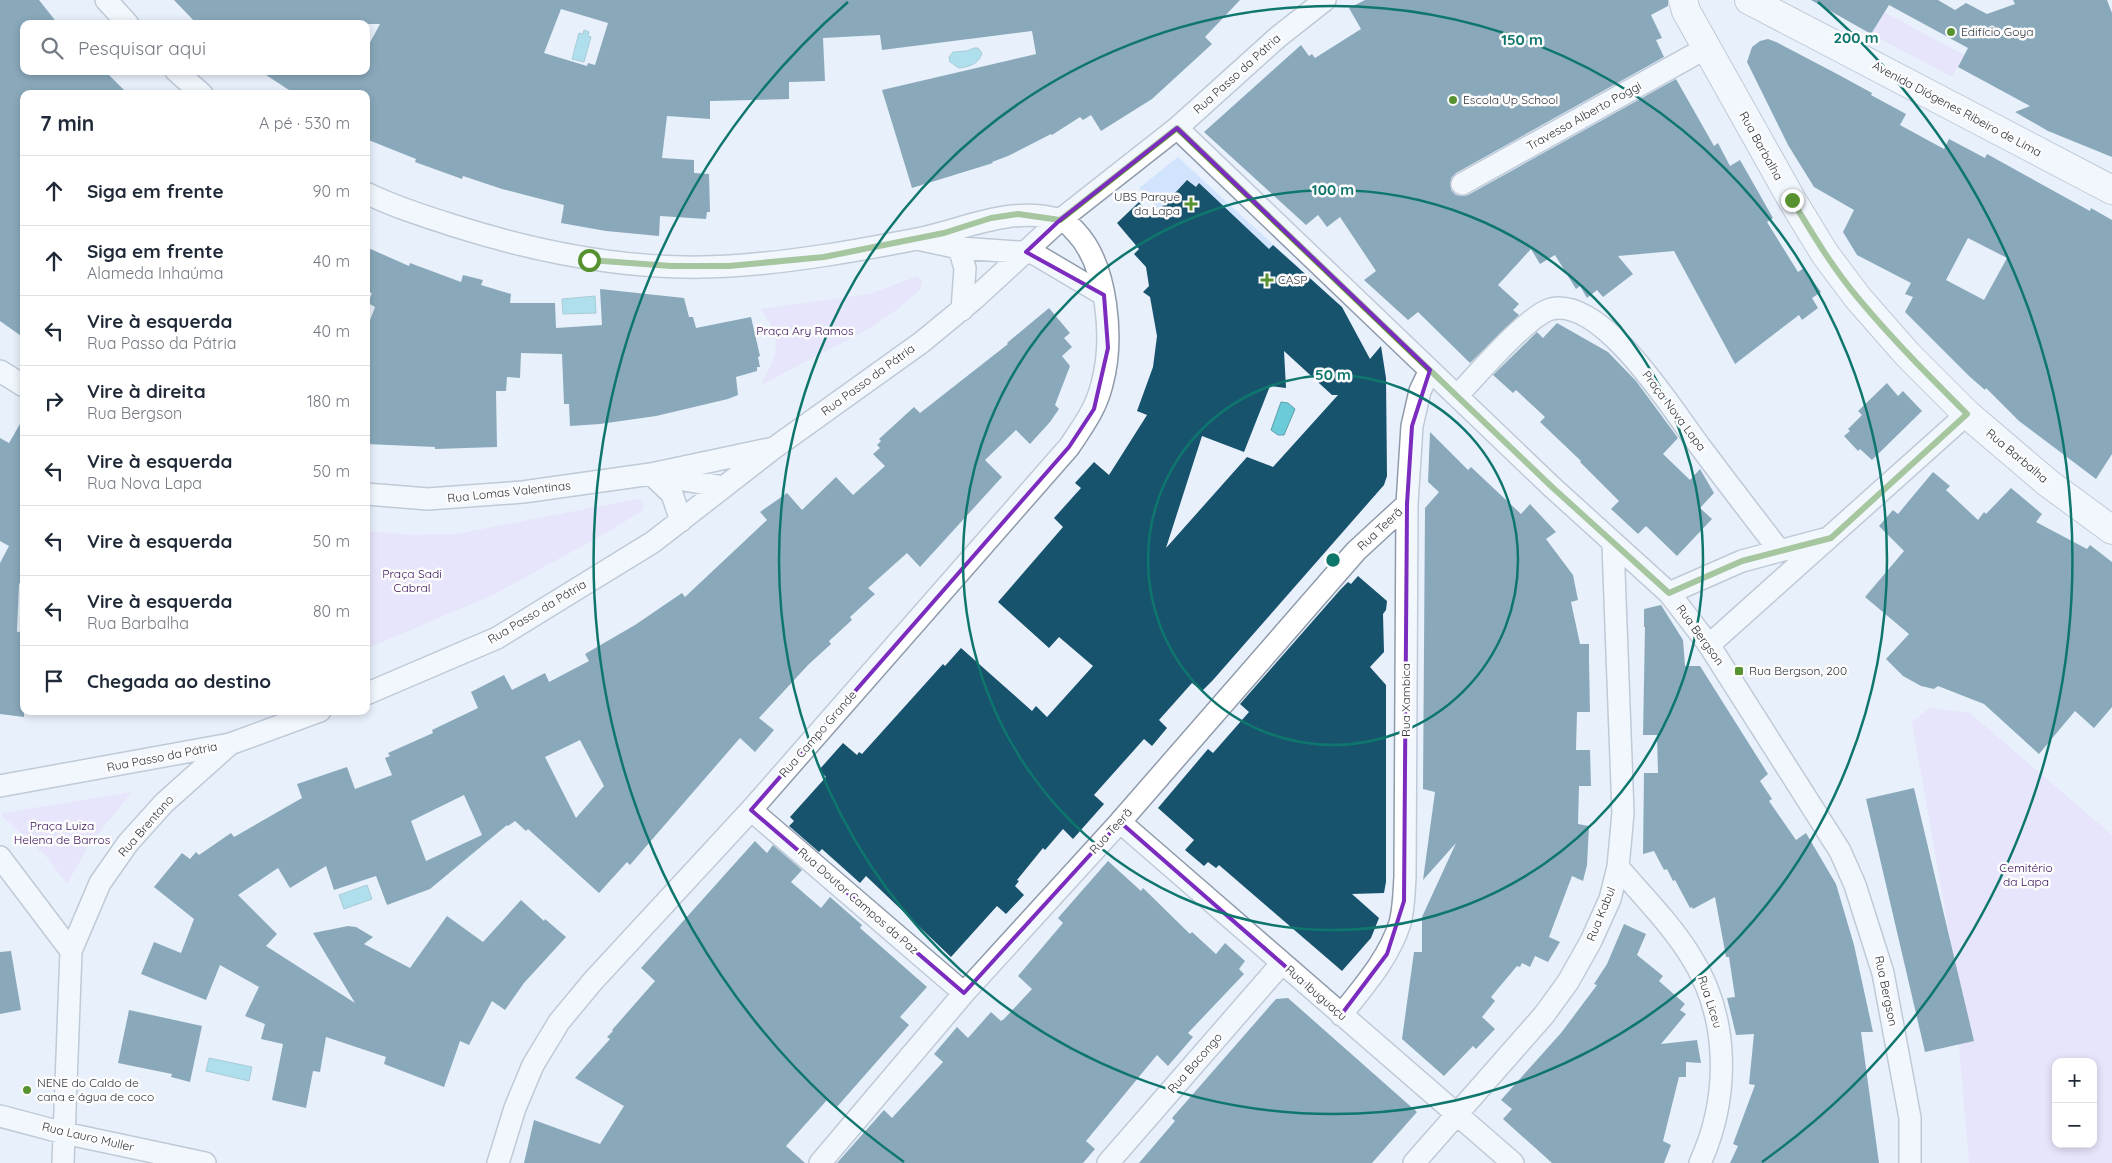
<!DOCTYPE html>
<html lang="pt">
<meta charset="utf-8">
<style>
:root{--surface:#fff;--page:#f2f2f3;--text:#1f2937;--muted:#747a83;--line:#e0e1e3}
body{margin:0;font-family:Quicksand,sans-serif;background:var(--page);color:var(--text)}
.controls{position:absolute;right:15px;bottom:15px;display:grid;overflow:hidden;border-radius:10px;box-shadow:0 2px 8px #0003}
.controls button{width:45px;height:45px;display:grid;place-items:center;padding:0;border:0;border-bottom:1px solid var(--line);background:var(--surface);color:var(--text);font:25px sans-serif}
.stop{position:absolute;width:15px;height:15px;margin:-11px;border:4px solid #589230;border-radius:50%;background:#fff}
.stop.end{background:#589230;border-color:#fff;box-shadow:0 1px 5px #0008}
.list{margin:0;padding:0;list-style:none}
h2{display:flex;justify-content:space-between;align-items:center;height:65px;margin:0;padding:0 20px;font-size:21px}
h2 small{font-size:16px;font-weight:400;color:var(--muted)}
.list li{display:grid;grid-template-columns:32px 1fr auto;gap:15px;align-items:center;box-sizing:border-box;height:70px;padding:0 20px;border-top:1px solid var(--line)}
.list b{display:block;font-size:19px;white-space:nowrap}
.list p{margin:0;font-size:16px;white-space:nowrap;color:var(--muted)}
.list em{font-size:16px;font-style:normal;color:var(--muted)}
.icon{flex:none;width:28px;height:28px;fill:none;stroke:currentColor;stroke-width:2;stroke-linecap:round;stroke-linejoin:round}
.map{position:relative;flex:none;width:2112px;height:1163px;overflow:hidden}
.search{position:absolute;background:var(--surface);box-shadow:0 2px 8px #0003;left:20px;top:20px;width:350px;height:55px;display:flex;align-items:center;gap:12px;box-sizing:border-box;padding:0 18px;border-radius:10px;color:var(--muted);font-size:19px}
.panel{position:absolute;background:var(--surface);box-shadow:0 2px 8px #0003;left:20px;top:90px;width:350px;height:625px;border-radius:10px}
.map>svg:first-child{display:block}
.built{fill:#d2e4fd}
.green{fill:#e6d7fa;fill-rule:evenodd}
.water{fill:#6ccbd9;stroke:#5a9eaa}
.building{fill:#18536e;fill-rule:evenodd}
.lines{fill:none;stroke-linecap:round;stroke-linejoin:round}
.street-casing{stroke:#8f9bac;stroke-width:24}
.secondary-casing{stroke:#8f9bac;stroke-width:30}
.street{stroke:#fff;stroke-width:21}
.secondary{stroke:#fff;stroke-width:28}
.route{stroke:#589230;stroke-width:6}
.marked{fill:none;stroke:#7b2cbf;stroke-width:4;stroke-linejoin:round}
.ring{fill:none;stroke:#0f766e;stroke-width:2.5}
.poi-dot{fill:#589230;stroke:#fcfcfc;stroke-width:2}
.labels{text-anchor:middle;stroke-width:5;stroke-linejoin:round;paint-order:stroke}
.poi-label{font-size:12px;fill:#2f343c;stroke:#fcfcfc;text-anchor:start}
.street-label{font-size:12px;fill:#2f343c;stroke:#fcfcfc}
.park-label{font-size:12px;fill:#3a1059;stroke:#fcfcfc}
.centre{fill:#0f766e;stroke:#fcfcfc;stroke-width:2.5}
.ring-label{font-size:15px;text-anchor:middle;font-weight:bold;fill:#0f766e;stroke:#fcfcfc;stroke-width:5;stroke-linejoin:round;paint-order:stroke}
</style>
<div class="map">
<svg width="2112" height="1163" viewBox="0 0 2112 1163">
<rect width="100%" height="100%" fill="#e8f0fb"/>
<path class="built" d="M1178,157L1245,219L1332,298L1248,311L1139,188Z"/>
<path class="green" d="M1884,12L1964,55L1952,77L1871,34Z
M918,276L922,280L920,290L899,308L870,328L761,385C778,353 784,340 760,309L869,294Z
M637,499L642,501L644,505L642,511L606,533L495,594L366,649V531L414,535L456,534Z
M1930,708L1970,713L2112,835V1163H1969L1950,939L1912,722ZM2056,1062H2093V1144H2056Z
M132,792L89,845L67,884L46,856L2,816L3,813Z"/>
<path class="water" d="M584,30L589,32L588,36L591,37L584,62L572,59L579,33L583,34Z
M974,48H978L982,53C979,64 969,67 959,68L950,62L949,57L953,52L967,51Z
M595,296L596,313L563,314L562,299Z
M1281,402L1288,403L1295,409L1284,435H1278L1271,430Z
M367,885L372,899L344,909L339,895Z
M209,1058L252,1067L249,1081L206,1071Z"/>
<path class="building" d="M0,0H39L58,24H24V71H105L128,94H24V338L0,321Z
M174,0H1240L1205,37L1212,44L1152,99L1101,131L1091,115L1083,120L1080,117L1052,135L1051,134L1008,156L992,162L993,163L912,188L882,90L1036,54L1032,31L882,50L880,35L823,38L825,81L789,82V99L710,101V119L667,116L662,158L694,160V173L709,174L710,212H707L706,219L660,216L659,236L606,231L561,223L564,205L502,189L463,176L462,179L415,162L416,159L366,139V94H295L260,71H366V50L380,24H197ZM561,9L608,23L595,65L588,63L587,66L544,53Z
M1365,0H1668V6L1651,15L1662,38L1656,40L1664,57L1456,173L1451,178V190L1456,195L1462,196L1468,195L1676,79L1714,146L1718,143L1730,166L1740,160L1773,218L1767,222L1798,272L1804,268L1821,292L1812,298L1818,308L1802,320L1799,315L1735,364L1674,251L1618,256L1633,274L1603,297L1597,290L1587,298L1580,286L1576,289L1555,255L1540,264L1531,249L1498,285L1519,304L1513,310L1519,315L1470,363L1418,312L1408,320L1364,280L1376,271L1340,217L1327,227L1318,215L1306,225L1204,132L1301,45L1309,56L1312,54L1315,58L1361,29L1349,8Z
M1811,0H1938L1955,10L1966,3L1987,14L2015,4L2013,0H2107L2112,13V157L2048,131L2015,112L2030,106L1958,67L1968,48L1889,5L1871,34Z
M1768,39L1776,42L1839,75L1872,93L1871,95L1906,114L1900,125L1944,149L1949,139L1985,158L1987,154L2090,211L2091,208L2112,220V454L2096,479L2019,421L1986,388L1985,390L1969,376L1905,312L1913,297L1905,294L1911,283L1857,255L1843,232L1854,210L1814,187L1788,145L1747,62L1752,47L1760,41ZM1968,238L2007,258L1984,300L1946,280Z
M1187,180L1196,187L1199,183L1269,249L1273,245L1342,307L1370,359L1381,346L1386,378L1387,476L1384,485L1213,680L1202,691L1192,683L1159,720L1167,728L1152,746L1144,739L1094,795L1104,804L1073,839L1063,829L1045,850L1043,848L1017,880L1019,881L1015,886L1024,895L1006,914L997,906L951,957L866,876L860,883L822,849L819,852L789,826L794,821L790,817L826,777L819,770L843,743L857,755L859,752L862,754L943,664L945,666L961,648L1032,711L1036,706L1047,717L1093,666L1059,637L1049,648L998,602L1063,527L1054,518L1081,488L1075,483L1094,462L1109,475L1147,415L1137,411L1153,367L1157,336L1150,297L1143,292L1149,286L1146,267L1134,254L1139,249L1117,223L1139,202L1152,218ZM1284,351L1332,395H1338L1273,467L1247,457L1166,548L1202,436L1244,452L1270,386L1286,388Z
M366,247L409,266L410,263L461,282L463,275L483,280L481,285L511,294L510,303H555L556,328L602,325L600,289L684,298L689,317H693L696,328L751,317L760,356L758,357L760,367H757V371L736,377L738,395L728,399L656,416L600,424L570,426L569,404H564L562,354L521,353L520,378L507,377L506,391H496L497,447L435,449V447L366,444V331L375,307L368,303L372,293L366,291Z
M1049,308L1070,333L1064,338L1072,347L1062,356L1070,366L1055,405L1059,409L1050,422L1030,444L1016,430L985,460L1002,477L920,567L907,553L868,588L875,594L850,617L852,620L829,641L831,644L808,665L759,718L774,730L755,752L740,738L630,865L627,862L599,893L528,829L526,831L515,821L508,826L507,825L430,889L387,905L376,876L334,890L326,866L290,888L278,868L238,895L277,934L266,946L355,1003L313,933L348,926L356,927L373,937L364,944L410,968L447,916L483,942L521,900L544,921L545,919L566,937L524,983L505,1010L492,1001L469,1045L460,1041L444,1087L384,1064L386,1057L326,1037L320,1072L313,1071L306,1108L272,1100L283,1044L261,1039L265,1024L245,1016L259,987L220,965L206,1000L141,974L154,942L181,953L194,919L154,887L182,853L190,859L196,852L199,855L231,833L234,837L302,798L297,784L347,767L355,789L392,775L385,758L390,756L388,753L433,733L432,730L478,708L471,692L504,675L512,690L545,673L549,682L589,661L585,654L635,625L682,593L685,597L767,520L760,512L787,493L802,510L836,477L853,495L885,466L873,454L880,448L877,445L881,441L879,439L914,407L920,413L1008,344L1007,343ZM580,740L604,786L576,818L545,757ZM464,795L482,835L426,861L411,821Z
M1557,323L1608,352L1636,381L1678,438L1663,454L1690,480L1700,469L1714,493L1700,508L1712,519L1677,556L1646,526L1638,534L1611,509L1619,501L1580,462L1581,461L1540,422L1545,417L1516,390L1513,393L1493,375L1537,332L1543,338Z
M1887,383L1898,396L1903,391L1922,411L1872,460L1860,449L1858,451L1844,436L1850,431L1848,429L1862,415L1858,411Z
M24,417V585L19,583L17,632L24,631V717L0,714V563L9,546L0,541V438L9,443Z
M1430,432L1468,470L1471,467L1521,514L1530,504L1556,532L1546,539L1573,575L1578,600L1571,602L1580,644H1589V660L1590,712H1577L1576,750H1590L1591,786H1579L1578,824L1589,826L1587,865L1583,881L1572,876L1549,937L1560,942L1548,962L1535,956L1530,967L1522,963L1520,967L1517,966L1491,997L1495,1001L1482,1017L1495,1029L1476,1049L1473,1046L1444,1076L1402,1039L1414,952H1422V917L1456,843L1423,880L1435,792L1423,789L1425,508L1439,492L1428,482Z
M1933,472L1950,486L1946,490L1978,520L1984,512L1986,514L2011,488L2042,514L2036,522L2087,549L2090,545L2112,562V707L2094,728L2075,711L2039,754L1984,704L1938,686L1934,689L1921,686L1903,676L1886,659L1909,634L1865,597L1904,551L1879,526L1893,510L1898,514Z
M1358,576L1387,601L1386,610L1383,614L1384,652L1370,667L1386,685V882L1384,893L1352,894L1379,918L1371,938L1342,971L1219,865L1216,868L1208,862L1204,866L1185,850L1194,840L1158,808L1208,749L1213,753L1249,712L1240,704L1340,590L1348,582L1351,584Z
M1661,605L1683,640L1685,666H1700L1768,774L1760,781L1772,799L1769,801L1796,840L1806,833L1836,884L1854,945L1873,1032H1861L1879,1163H1730L1738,1146L1733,1144L1755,1085L1749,1084L1754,1034L1736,1035L1727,998L1735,997L1729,957H1726L1715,897L1693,909L1692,907L1690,908L1675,880L1673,881L1667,869L1664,870L1654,851L1643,854L1644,773H1658L1657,735H1643L1645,627H1644V609Z
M1914,788L1974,1041L1925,1052L1866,799Z
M755,841L767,853L773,845L802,870L791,882L821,908L830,897L862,925L860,928L927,987L900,1017L909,1025L836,1108L827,1100L786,1146L805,1163H524L534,1120L600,1144L624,1106L575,1078L610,1039L607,1037L613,1031L612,1030L655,981L641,968Z
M1108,861L1141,891L1143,888L1190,934L1192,932L1216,954L1225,943L1245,961L1239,969L1244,974L1188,1033L1193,1037L1168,1066L1157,1055L1086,1141L1095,1149L1083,1163H837L884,1110L892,1118L943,1062L934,1054L957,1027L968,1038L991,1012L1001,1021L1004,1019L1032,989L1018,976L1063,923L1058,918Z
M1624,924L1646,934L1637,955L1663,976L1659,981L1685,1004L1680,1010L1686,1014L1661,1044L1697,1040L1701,1063L1686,1062V1077H1679L1663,1141L1671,1145L1664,1163H1552L1503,1119L1512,1109L1501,1100L1561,1033L1597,985L1594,984L1607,964Z
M11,951L21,1010L0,1014V952Z
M1288,998L1417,1112L1372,1163H1139L1175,1121L1172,1118L1276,999Z
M129,1010L202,1026L190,1082L171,1077L172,1074L118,1063Z"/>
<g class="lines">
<g class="street-casing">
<path id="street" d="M106,0L128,24
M176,71L202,94
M1177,128L1552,487L1669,593L1709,645L1840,851L1855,885L1883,973L1910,1118V1163
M1462,184L1706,48
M366,193C395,207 424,216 455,226C543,254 636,272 730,266C793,262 855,251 917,239
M959,248L965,268L962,310
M0,371L24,386
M1457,396C1476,376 1528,315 1551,309C1603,297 1672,409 1699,445C1725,480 1752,515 1779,550
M651,474L672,494L681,521
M661,476L724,487
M366,494L428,499L523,492L651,474L769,449
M1669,593L1742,561L1828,538
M1709,645L1967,414
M366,694L497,638L653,542L774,448L922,342L973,300L1060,220L1177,128L1278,37L1325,0
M0,786L230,744L320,711
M751,810L964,993
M1120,822L1513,1163
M0,857L71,951
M1618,867C1642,895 1670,923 1690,955C1730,1017 1730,1097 1700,1163
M1341,1015C1364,986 1389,958 1400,923C1404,908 1404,892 1405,877L1407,504L1412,426L1420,391L1430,370
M0,1116L64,1133L205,1163
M63,1163L71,951L100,883L128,843L164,803L230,744
M498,1163L515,1108L533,1065L559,1022L593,981L751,810L1069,447C1083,426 1096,409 1102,384C1114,340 1108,266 1076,232C1071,227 1068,222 1061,220C1010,205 967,229 917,239L959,248L1033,253L1104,295
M820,1163L964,993L1120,822L1356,551L1407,504
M1108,1163L1282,963
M1414,1163L1544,1015L1568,982L1591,941L1610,899L1618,867L1623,813L1613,545"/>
</g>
<g class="secondary-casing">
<path id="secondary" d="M1683,0L1686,11L1792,200L1825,254L1858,298L1908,355L1967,414L2048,483L2112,530
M1749,0L2112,190"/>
</g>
<use href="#street" class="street"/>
<use href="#secondary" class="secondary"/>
</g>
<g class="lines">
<path class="route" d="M589,260L671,266H729L824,257L944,233L991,218L1018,214L1060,220L1177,128L1552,487L1669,593L1742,561L1831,538L1967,414C1929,376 1892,339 1858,298C1832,267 1812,233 1792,200"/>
</g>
<path d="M0 0H2112V1163H0ZM1177,128L1430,370L1412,426L1407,504L1404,901L1387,954L1341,1015L1120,822L964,993L751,810L1069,447L1094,409L1108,348L1104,295L1026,252L1060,220Z" fill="#e8f0fb" fill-opacity=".55" fill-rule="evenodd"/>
<path class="marked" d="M1177,128L1430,370L1412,426L1407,504L1404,901L1387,954L1341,1015L1120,822L964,993L751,810L1069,447L1094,409L1108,348L1104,295L1026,252L1060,220Z"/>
<g class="ring">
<circle cx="1333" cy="560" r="185"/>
<circle cx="1333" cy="560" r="370"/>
<circle cx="1333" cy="560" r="554"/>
<path d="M904 1162A739 739 0 0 1 848 2M1818 2A739 739 0 0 1 1762 1162"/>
</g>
<g class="poi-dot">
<circle cx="1951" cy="32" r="5"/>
<circle cx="1453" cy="100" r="5"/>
<path d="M1188.5 196.5h5v5h5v5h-5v5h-5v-5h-5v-5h5z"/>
<path d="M1264.5 272.5h5v5h5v5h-5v5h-5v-5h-5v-5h5z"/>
<rect x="1734" y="666" width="10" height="10" rx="2.5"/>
<circle cx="27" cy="1090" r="5"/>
</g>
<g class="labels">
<g class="poi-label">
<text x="1961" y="36">Edifício Goya</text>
<text x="1463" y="104">Escola Up School</text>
<text x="1180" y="201" text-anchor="end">UBS Parque<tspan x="1180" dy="14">da Lapa</tspan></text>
<text x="1278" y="284">CASP</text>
<text x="1749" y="675">Rua Bergson, 200</text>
<text x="37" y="1087">NENE do Caldo de<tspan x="37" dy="14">cana e água de coco</tspan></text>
</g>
<g class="street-label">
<text transform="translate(1237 74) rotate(-42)" y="4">Rua Passo da Pátria</text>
<text transform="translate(1957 109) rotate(28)" y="4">Avenida Diógenes Ribeiro de Lima</text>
<text transform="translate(1584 116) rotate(-29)" y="4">Travessa Alberto Poggi</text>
<text transform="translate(1761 146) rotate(61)" y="4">Rua Barbalha</text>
<text transform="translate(868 380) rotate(-36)" y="4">Rua Passo da Pátria</text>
<text transform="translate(1674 411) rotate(53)" y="4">Praça Nova Lapa</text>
<text transform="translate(2017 456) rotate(40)" y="4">Rua Barbalha</text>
<text transform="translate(509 492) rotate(-6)" y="4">Rua Lomas Valentinas</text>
<text transform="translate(1380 529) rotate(-43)" y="4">Rua Teerã</text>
<text transform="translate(537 612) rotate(-31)" y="4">Rua Passo da Pátria</text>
<text transform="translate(1700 635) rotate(54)" y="4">Rua Bergson</text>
<text transform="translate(1406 700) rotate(-90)" y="4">Rua Xambica</text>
<text transform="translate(818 734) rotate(-49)" y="4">Rua Campo Grande</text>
<text transform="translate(162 757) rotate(-11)" y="4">Rua Passo da Pátria</text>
<text transform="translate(146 826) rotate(-49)" y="4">Rua Brentano</text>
<text transform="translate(1111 831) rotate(-48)" y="4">Rua Teerã</text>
<text transform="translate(858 901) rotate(41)" y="4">Rua Doutor Campos da Paz</text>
<text transform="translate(1601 914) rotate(-68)" y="4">Rua Kabul</text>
<text transform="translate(1886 991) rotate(78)" y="4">Rua Bergson</text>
<text transform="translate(1316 993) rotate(41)" y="4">Rua Ibuguaçu</text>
<text transform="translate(1710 1002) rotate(72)" y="4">Rua Liceu</text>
<text transform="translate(1195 1063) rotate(-49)" y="4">Rua Bacongo</text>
<text transform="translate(88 1137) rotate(13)" y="4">Rua Lauro Muller</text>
</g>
<g class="park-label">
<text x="805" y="335">Praça Ary Ramos</text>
<text x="412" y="578">Praça Sadi<tspan x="412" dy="14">Cabral</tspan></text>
<text x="62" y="830">Praça Luiza<tspan x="62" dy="14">Helena de Barros</tspan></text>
<text x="2026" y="872">Cemitério<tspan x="2026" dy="14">da Lapa</tspan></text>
</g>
</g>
<circle cx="1333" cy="560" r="8" class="centre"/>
<g class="ring-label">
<text x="1856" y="43">200 m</text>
<text x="1522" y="45">150 m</text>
<text x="1333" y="195">100 m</text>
<text x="1333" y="380">50 m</text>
</g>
</svg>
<div class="controls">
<button>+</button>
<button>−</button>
</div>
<div class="stop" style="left:589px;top:260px"></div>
<div class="stop end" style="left:1792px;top:200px"></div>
<div class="search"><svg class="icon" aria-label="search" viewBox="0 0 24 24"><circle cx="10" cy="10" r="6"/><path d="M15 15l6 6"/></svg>Pesquisar aqui</div>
<section class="panel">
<h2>7 min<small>A pé · 530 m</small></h2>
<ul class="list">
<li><svg class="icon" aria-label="ahead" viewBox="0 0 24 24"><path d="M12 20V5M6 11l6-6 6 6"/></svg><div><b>Siga em frente</b></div><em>90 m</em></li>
<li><svg class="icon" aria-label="ahead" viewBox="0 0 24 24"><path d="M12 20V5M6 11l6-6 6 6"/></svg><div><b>Siga em frente</b><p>Alameda Inhaúma</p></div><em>40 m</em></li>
<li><svg class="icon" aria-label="left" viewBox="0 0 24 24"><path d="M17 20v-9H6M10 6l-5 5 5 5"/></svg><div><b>Vire à esquerda</b><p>Rua Passo da Pátria</p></div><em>40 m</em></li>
<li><svg class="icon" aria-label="right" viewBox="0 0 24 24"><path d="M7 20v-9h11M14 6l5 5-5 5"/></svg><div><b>Vire à direita</b><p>Rua Bergson</p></div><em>180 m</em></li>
<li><svg class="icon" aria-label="left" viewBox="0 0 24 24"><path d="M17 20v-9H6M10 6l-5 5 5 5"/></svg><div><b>Vire à esquerda</b><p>Rua Nova Lapa</p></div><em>50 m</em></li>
<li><svg class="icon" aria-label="left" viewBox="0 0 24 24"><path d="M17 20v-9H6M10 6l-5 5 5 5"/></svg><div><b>Vire à esquerda</b></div><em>50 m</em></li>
<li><svg class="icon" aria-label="left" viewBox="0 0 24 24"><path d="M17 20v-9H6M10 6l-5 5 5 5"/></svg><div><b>Vire à esquerda</b><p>Rua Barbalha</p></div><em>80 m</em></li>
<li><svg class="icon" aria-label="arrive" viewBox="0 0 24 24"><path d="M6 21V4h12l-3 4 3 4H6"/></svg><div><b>Chegada ao destino</b></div></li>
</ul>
</section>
</div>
